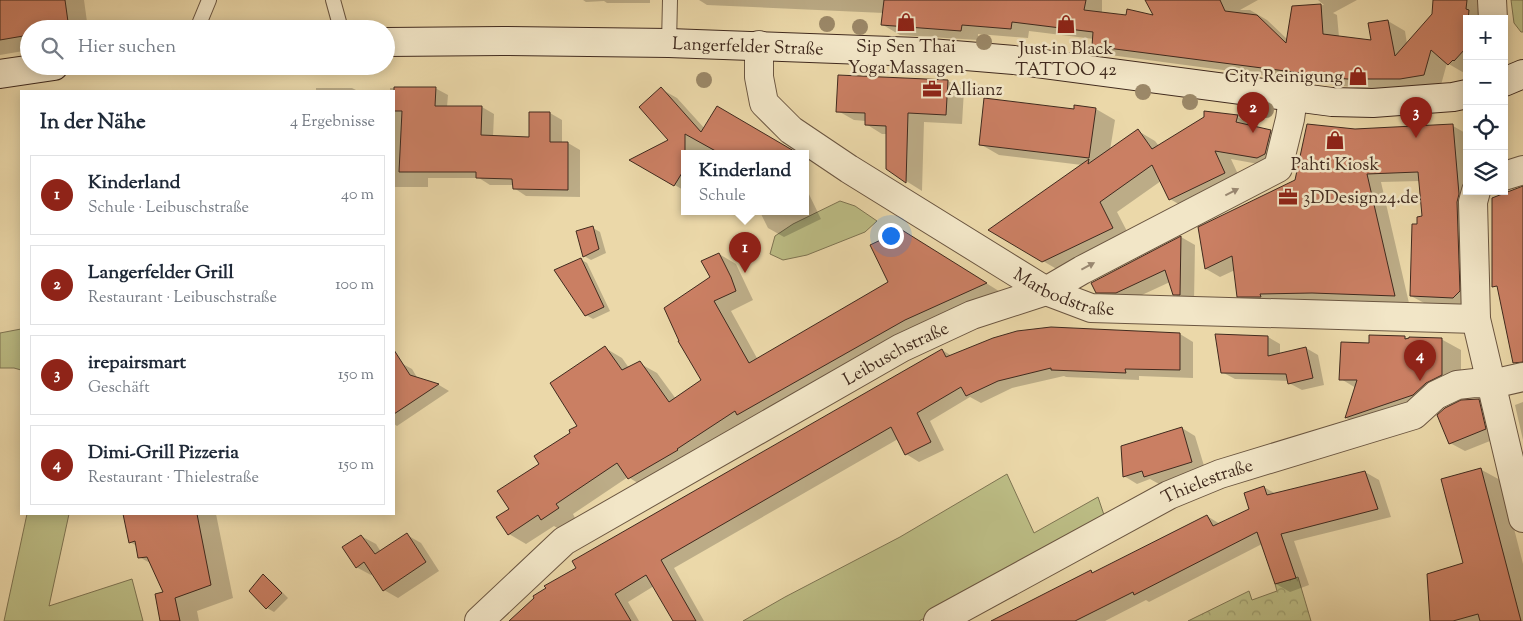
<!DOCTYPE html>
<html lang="de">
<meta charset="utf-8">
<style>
:root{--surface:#fff;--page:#f6f6f7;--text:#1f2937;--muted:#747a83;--line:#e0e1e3;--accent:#8f2418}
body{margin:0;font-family:"Sorts Mill Goudy",serif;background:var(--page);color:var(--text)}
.controls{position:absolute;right:15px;top:15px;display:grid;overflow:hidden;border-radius:0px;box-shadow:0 2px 12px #0003}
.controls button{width:45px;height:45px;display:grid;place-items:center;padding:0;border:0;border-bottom:1px solid var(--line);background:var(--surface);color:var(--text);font:25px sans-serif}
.you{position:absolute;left:890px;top:235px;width:18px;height:18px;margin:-12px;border:4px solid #fff;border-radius:50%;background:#1a73e8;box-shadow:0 0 0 8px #1a73e833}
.badge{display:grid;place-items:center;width:32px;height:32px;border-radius:50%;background:var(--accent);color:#fff;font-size:16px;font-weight:700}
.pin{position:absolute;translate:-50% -41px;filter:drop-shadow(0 1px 2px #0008)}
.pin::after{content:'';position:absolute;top:26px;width:18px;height:15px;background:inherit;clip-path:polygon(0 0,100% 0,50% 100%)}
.popup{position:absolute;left:681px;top:150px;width:128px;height:65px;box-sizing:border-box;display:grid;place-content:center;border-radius:0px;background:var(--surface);filter:drop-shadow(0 1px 4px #0005);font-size:16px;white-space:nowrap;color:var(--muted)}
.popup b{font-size:19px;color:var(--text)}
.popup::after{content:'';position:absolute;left:50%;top:100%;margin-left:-10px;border:10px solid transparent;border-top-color:var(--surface)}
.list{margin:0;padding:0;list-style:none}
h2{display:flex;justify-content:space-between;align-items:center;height:65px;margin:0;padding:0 20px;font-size:21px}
h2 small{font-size:16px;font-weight:400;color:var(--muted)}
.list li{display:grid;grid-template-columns:32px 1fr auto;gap:15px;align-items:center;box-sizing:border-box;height:80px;margin:0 10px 10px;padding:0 10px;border:1px solid var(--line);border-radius:0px}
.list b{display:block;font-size:19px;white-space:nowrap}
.list p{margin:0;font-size:16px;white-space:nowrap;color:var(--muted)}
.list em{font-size:16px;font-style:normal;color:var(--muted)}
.icon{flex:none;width:28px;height:28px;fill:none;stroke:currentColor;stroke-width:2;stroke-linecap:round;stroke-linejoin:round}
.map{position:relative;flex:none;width:1523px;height:621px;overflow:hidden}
.search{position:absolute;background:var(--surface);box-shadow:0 2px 12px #0003;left:20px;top:20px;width:375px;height:55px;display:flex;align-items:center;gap:12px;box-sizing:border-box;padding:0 18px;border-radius:28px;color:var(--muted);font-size:19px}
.panel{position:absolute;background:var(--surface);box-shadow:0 2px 12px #0003;left:20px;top:90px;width:375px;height:425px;border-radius:0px}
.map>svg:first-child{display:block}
.green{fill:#bcbd85;stroke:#7e7452}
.forest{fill:url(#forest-crowns);stroke:#7e7452}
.shadow{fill:#0003}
.building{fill:#ca7f63;stroke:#402a1e}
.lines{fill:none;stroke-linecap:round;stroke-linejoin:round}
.service-casing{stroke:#6b5641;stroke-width:16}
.minor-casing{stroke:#6b5641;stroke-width:30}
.tertiary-casing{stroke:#6b5641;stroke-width:30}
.secondary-casing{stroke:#402a1e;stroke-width:30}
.service{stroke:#f2e6c7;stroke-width:14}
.minor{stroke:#f2e6c7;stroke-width:28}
.tertiary{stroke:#f2e6c7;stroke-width:28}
.secondary{stroke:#f2e6c7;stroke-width:28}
.tree{fill:#9b8868}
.oneway{fill:#998872}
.labels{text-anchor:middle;stroke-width:5;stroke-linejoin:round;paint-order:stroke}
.street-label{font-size:18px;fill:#402a1e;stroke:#f2e6c7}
.poi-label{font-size:18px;fill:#402a1e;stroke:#f2e6c7}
</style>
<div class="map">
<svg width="1523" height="621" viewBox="0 0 1523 621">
<defs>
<pattern id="forest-crowns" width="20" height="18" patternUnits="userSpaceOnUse" patternTransform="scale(1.25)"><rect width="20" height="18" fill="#bcbd85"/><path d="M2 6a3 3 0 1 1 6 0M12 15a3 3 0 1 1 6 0" fill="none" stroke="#9a9a6c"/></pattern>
</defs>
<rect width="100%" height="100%" fill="#ebd8a9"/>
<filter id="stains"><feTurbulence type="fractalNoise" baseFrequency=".004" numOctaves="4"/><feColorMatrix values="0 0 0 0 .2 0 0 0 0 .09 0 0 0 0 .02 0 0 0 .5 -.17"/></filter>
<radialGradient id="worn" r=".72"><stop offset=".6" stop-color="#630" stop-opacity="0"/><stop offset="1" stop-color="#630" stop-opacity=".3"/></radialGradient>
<path class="green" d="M1511,0H1523V32H1521L1514,23Z
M840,201L855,206L877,221L865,232L807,255L783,260L770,254L775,236L793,224Z
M21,329V370L14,368H0V333Z
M1007,474L1034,533L1098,497L1105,518L944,608L919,621H743L785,597L900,537Z
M27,514H69L49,606L132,579L143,621H4Z"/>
<path class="forest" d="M1298,577L1311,621H1188L1249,591L1252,600L1277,591L1275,584Z"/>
<path class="shadow" d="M0,0H84L88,29H29V50L0,55Z
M583,0H650V3H607L604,1L586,2Z
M699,0H1102V13L1127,16H1156L1146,0H1258L1240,10H1250L1267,20L1288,40L1293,7L1324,5L1318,0H1357L1333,13L1337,15L1339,37L1372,42L1388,21L1405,31L1407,44L1433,15L1434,0H1485L1483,19H1467V72L1466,74L1447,63L1441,85L1417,88L1365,89L1110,55L1093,45L1094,39L1029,31L1028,38L978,34V40L900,35L883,25L884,13L707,5Z
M948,81L964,90L962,124L924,122L922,191L887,169V134H882L866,124V121L854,120L838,111Z
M316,88H352L358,91H316Z
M390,88H435L448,95L447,107H482L494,114L493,137L530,138V113H550L562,120V143H568L580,150V197L526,196L514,188V185H490L479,178H428V187H394V91H390Z
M661,89L677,98L705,129L717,107L797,154H723L716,150L713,154H685V191L632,160L670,141Z
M1096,109L1115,120L1110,150L1138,131L1155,141L1159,146L1237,117L1254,127L1271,131L1288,141L1275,167L1231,159L1242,183L1187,209L1170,199L1161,181L1117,212L1130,237L1060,271L990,230L1082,165L999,155L980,144L1075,110Z
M1453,126L1467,134L1468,306L1426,304L1411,296L1418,226L1424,217L1420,181L1381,182L1409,303L1327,301L1275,302L1253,304L1238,296L1235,270L1220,277L1206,269L1296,181L1355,131Z
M805,186L821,219L784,237L768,228L761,214L758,212H805Z
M593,228L600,232L606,253L591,260L584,256Z
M1181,237L1195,245L1194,302H1188L1174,294L1170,282L1131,300H1111L1097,292L1093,283Z
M919,241L1002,293L646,488L628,477L573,514L575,518L559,529L554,526L526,544L509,534L511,509L540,464L579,426L605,348L622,358L629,368L639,363L657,373L676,399L703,381L712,278L719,254L736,264L753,300L731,311L758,360L890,283Z
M580,259L587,263L610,311L593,319L586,315Z
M1180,334L1193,342V378L1139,376V380L1066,377L1064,376L1012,388L981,403L970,397L930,421L944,450L919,462L906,454L898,439L674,568L704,621H674L654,586L628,602L639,621H511L942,350L952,356Z
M1268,337L1280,344V354L1306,348L1318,355L1324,385L1302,390L1289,383V381L1235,379L1222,372Z
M1404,338L1408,340L1441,339L1461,350V386L1365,429L1346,418L1356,388L1341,379L1370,344Z
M401,363L412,369L418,379L439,385L449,391L397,426L394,424V367Z
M1479,400L1493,408L1500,437L1465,451L1450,443Z
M1523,402V440L1515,405Z
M1182,428L1195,436L1205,469L1159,484L1150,479L1137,484L1124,476Z
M1480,469L1502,481L1523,564V621H1431L1465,564Z
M1365,472L1379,480L1391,517L1294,541L1309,585L1290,592L1276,584L1262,544L1149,602L1146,600L1105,621H993L1091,572L1094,574L1207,516L1220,524L1251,509L1264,487L1276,494Z
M124,514H216L233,598L197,611L199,621H162L164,593L152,564L139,557L137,546L130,542Z
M407,535L421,543L439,571L398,598L384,590L373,574L371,575L356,567L361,536L376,544L381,552Z
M264,576L270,580L288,598L274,612L267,608Z"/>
<path class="building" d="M0,0H65L69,29H29V35L0,40Z
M884,0H1086L1084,10L1126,15L1127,9L1153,15L1145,0H1220L1225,11L1257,15L1286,43L1292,6L1321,4L1323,34L1371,40L1368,23L1388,20L1395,56L1432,14L1433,0H1467L1466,9L1469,10L1465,49L1454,61L1453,60L1448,65L1431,50L1424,75L1400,79H1347L1092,46L1093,32L1012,22L1011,29L962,25L961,31L881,25Z
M838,75L948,80L946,115L908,113L906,183L886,169V126L865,125V113L836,112Z
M394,87H436L435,106H482L481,135L529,137V112H550V142H568V190L513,189L512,179L476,178V172H399L402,111H394Z
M661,87L701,132L717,106L799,154H721L685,134V168L674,186L629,160L668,140L639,107Z
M984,98L1074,109V105L1096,108L1089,158L979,145Z
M1204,111L1238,115L1236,122L1271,130L1265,154L1257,158L1215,151L1225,173L1169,200L1152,165L1100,202L1113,228L1042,262L988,230L1089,159L1088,164L1138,129L1152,149L1204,117Z
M1307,124L1355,129L1453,124L1459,194L1457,202L1460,291L1453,298L1410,296L1412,224H1417V217L1422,216L1418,172L1367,174L1395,296L1312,293L1260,294L1261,297H1237L1232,256L1205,269L1198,227L1295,180Z
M1523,186V362L1513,363L1497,286L1492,287V198Z
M593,226L599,249L583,257L576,231Z
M902,230L987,283L905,320L737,415L735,411L677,449L678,450L628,479L617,463L556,504L559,508L541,520L538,515L508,535L496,517L509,509L497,491L539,464L534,456L570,433L569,430L577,426L550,383L605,346L622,370L640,361L669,402L701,380L678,341H679L664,308L710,277L701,261L719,253L731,277L736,291L714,301L749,363L888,282L870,245Z
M1181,236L1180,295H1173L1165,270L1116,293H1096L1091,283Z
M581,258L604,307L585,316L554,270Z
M1051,327L1180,333V370L1125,369L1126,373L1051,370V368L998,381L966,396L961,387L917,413L931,442L905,455L891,427L661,560L696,621H673L646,575L615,594L631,621H509L534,598L533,596L546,588L544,586L576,568L572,561L942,349L946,357L993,338L1017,331Z
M1215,334L1268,336V356L1306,347L1313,378L1288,384L1286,374L1221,373Z
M1369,335L1405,336V339L1409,338V337L1442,338V375L1426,383L1413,395L1345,418L1357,380H1339L1341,342L1369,343Z
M394,350L410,375L439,384L394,414Z
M1479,399L1486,429L1449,444L1437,415L1445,408L1461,400Z
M1182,427L1192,462L1144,477L1142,471L1123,477L1121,446Z
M1481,468L1521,621H1480L1478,614L1453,621H1430L1427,574L1463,563L1441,479Z
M1365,471L1378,509L1281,534L1296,578L1275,584L1257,532L1134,595L1133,592L1075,621H991L1091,570L1092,573L1207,515L1213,526L1249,509L1244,493L1264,486L1267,495Z
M123,514H197L211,585L175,598L180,621H160L155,594L163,592L147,557L138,558L135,541L129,543Z
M407,533L426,562L383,591L364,562L356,568L342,547L361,535L375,554Z
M263,574L282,593L266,609L249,591Z"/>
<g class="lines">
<g class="service-casing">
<path id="service" d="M333,0L341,29
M197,29L209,0
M669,43L670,0"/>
</g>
<g class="minor-casing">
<g id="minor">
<path id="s1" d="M759,45V77L764,103L791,130L849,169L1046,291L1091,308L1476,319"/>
<path d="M1504,176L1523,170"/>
<path d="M1476,191L1473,202L1476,319L1523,518"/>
<path id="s2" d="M479,621L564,541L901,348L972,315L1046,291L1082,270L1278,168L1290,119L1293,98"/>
<path id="s3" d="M938,621L1169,495L1220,474L1414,415L1436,395L1457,385L1475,383L1492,384L1523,377"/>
</g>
</g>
<g class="tertiary-casing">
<path id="tertiary" d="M1492,0L1493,19"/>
</g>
<g class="secondary-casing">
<g id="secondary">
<path id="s4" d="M386,42L502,41L669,43L918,52L1014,60L1332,102L1373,103L1453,97L1467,94"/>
<path d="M0,74L54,66"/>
<path d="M1504,82L1523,74"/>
</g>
</g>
<use href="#service" class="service"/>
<use href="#minor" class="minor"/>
<use href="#tertiary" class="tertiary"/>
<use href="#secondary" class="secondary"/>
</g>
<g class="tree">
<circle cx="827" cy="24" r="8"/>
<circle cx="860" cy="27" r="8"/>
<circle cx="984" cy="42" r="8"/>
<circle cx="704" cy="80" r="8"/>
<circle cx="1143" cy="92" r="8"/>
<circle cx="1190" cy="102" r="8"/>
<circle cx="1266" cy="110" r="8"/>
</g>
<defs><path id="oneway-solid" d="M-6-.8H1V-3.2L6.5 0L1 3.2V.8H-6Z" transform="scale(1.25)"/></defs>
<g class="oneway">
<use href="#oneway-solid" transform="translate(1232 192) rotate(-27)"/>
<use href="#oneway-solid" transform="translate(1088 266) rotate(-28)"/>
</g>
<defs>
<g id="shop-bare" transform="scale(1.5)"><path d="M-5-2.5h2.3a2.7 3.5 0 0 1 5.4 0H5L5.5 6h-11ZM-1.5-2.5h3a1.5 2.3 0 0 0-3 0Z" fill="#8f2418" stroke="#f2e6c7" stroke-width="2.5" paint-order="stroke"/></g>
<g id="office-bare" transform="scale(1.5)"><path d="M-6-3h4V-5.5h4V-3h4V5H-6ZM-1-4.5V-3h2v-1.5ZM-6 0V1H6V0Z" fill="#8f2418" stroke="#f2e6c7" stroke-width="2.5" paint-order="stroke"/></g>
</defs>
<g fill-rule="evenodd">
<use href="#shop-bare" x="906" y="22"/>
<use href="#shop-bare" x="1066" y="24"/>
<use href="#shop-bare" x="1358" y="76"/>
<use href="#office-bare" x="932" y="89"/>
<use href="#shop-bare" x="1335" y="140"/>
<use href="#office-bare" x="1288" y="197"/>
</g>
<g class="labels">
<g class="street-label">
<text dy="6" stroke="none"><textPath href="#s4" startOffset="362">Langerfelder Straße</textPath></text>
<text dy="6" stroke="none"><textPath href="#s1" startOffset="416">Marbodstraße</textPath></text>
<text dy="6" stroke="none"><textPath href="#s2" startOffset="498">Leibuschstraße</textPath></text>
<text dy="6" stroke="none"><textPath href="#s3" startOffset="304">Thielestraße</textPath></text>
</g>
<g class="poi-label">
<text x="906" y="52">Sip Sen Thai<tspan x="906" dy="21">Yoga Massagen</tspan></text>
<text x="1066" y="54">Just in Black<tspan x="1066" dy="21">TATTOO 42</tspan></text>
<text x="1343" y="82" text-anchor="end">City Reinigung</text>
<text x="947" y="95" text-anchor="start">Allianz</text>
<text x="1335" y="170">Pahti Kiosk</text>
<text x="1303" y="203" text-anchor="start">3DDesign24.de</text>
</g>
</g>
<rect width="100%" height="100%" filter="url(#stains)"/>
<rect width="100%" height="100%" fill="url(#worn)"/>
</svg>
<div class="controls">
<button>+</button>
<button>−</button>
<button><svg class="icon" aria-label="locate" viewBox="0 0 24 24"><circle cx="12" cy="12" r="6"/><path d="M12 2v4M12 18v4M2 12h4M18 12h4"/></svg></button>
<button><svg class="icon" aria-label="layers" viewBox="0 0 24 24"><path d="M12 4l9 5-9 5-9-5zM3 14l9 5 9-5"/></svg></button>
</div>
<div class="you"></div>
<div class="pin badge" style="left:745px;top:273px">1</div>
<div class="popup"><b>Kinderland</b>Schule</div>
<div class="pin badge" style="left:1253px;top:133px">2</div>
<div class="pin badge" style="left:1416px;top:138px">3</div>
<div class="pin badge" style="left:1420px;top:381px">4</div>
<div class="search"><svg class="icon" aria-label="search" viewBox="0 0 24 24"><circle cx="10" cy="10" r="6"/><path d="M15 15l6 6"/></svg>Hier suchen</div>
<section class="panel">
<h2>In der Nähe<small>4 Ergebnisse</small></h2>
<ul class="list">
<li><span class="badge">1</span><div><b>Kinderland</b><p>Schule · Leibuschstraße</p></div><em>40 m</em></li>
<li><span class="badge">2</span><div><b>Langerfelder Grill</b><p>Restaurant · Leibuschstraße</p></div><em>100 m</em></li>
<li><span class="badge">3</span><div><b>irepairsmart</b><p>Geschäft</p></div><em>150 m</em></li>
<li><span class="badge">4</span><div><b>Dimi-Grill Pizzeria</b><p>Restaurant · Thielestraße</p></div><em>150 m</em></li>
</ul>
</section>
</div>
